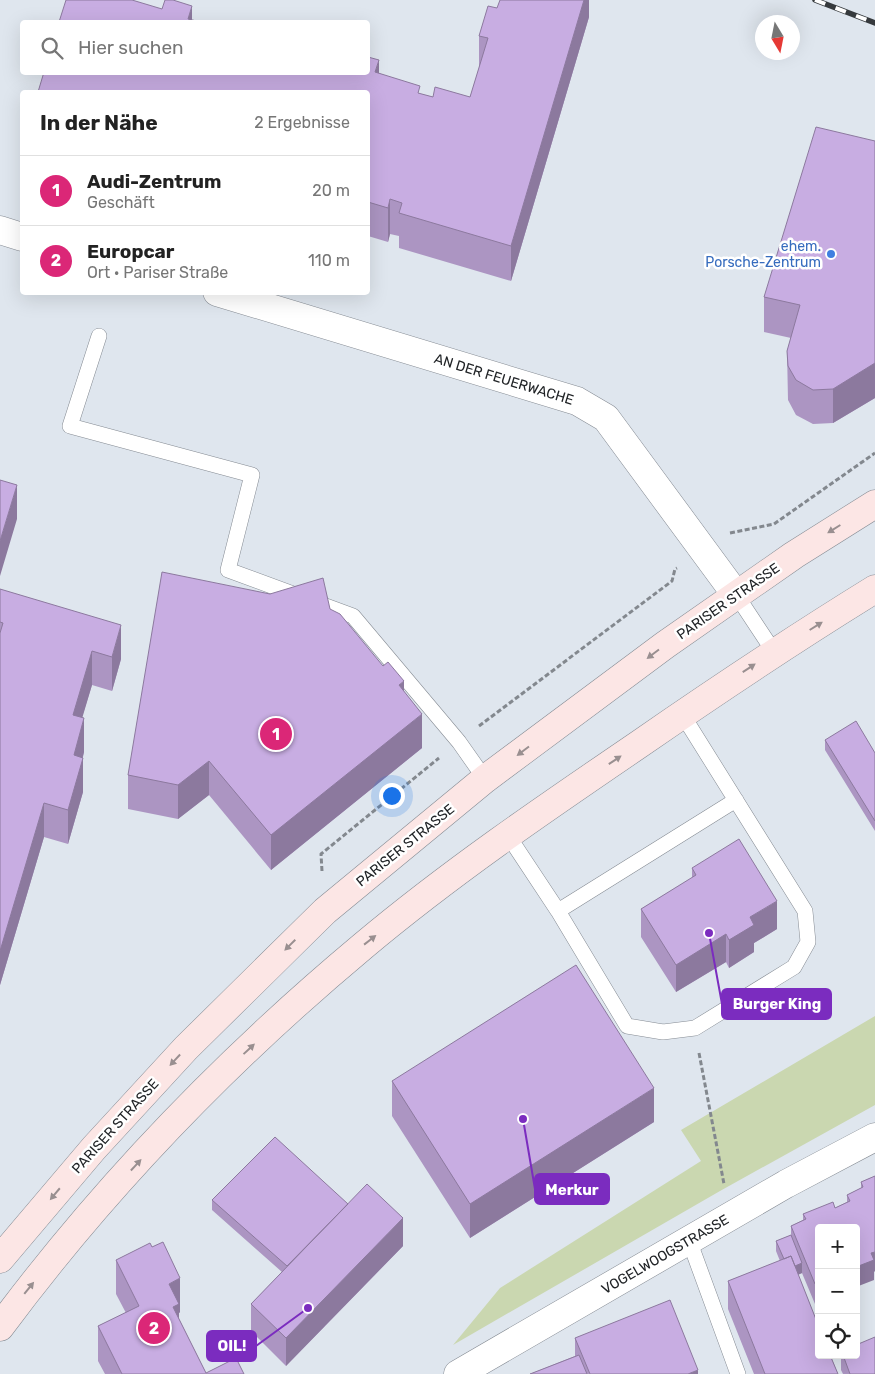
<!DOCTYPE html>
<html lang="de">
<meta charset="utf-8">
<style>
:root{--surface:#fff;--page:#f6f6f6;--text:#222;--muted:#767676;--line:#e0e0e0;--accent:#db2777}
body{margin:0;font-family:Rubik,sans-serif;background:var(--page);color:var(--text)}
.controls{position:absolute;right:15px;bottom:15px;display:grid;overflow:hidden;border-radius:5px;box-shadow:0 5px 20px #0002}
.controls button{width:45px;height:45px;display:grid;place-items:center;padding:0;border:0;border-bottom:1px solid var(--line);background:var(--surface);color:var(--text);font:25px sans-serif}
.compass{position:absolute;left:755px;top:15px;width:45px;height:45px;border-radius:50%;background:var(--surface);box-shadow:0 5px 20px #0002;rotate:170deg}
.you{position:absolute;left:391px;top:795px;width:18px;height:18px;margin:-12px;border:4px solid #fff;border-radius:50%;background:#1a73e8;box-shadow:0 0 0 8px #1a73e833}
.badge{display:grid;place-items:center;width:32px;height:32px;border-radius:50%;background:var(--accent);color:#fff;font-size:16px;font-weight:700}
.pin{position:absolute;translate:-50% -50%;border:2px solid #fff;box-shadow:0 1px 5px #0006}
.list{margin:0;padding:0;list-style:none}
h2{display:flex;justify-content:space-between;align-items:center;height:65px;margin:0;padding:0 20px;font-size:21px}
h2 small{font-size:16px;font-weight:400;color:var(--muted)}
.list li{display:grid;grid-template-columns:32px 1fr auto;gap:15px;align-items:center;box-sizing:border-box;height:70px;padding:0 20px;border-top:1px solid var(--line)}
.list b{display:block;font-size:19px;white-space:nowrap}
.list p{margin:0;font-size:16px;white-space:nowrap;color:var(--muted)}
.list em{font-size:16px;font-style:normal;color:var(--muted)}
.icon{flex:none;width:28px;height:28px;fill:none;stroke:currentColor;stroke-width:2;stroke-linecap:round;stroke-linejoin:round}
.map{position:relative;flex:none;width:875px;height:1374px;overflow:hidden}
.search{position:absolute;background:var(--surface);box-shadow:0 5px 20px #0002;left:20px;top:20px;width:350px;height:55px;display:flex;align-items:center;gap:12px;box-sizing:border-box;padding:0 18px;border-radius:5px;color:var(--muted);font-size:19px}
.panel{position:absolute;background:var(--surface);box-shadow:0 5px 20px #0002;left:20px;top:90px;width:350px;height:205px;border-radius:5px}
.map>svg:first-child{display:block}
.green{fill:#cad7b0}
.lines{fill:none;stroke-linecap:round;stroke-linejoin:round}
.lane-casing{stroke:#858b93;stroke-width:16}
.street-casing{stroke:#858b93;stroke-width:29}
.secondary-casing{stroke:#858b93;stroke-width:29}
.path{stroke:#83888e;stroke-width:3;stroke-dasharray:5 2.5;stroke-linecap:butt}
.lane{stroke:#fff;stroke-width:15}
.street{stroke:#fff;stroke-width:28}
.secondary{stroke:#fce6e5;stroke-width:28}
.rail-casing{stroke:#363a3d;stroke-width:5.5}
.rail{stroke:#fff;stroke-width:4;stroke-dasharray:11;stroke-linecap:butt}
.wall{fill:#ac95c2}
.shaded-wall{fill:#8c799e}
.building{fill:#c8ade2;stroke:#8c799e}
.oneway{fill:#998f90}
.shop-dot{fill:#3f7fe0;stroke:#fff;stroke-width:2}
.labels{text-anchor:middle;stroke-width:5;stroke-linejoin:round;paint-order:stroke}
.shop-label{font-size:14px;fill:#366cbe;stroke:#fff;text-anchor:end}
.street-label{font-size:14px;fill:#212427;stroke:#fff}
.leader{fill:none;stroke:#7b2cbf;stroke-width:2}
.callout-dot{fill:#7b2cbf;stroke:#fff;stroke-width:2}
.callout{fill:#7b2cbf;stroke:#7b2cbf;stroke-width:2}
.callout-label{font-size:15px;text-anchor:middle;font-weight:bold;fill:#fff}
</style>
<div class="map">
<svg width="875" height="1374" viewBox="0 0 875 1374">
<rect width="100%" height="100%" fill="#dfe6ee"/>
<path class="green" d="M875,1016V1105L720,1191L453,1345L500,1288L701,1161L681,1130Z"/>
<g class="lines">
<g class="lane-casing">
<path id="lane" d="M99,336L70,426L252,475L228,570L353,616L459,742L485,779
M737,596L774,652
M507,834L558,911L627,1026L663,1032L695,1028L794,967L808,942L805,911L682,714
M558,911L736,800
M689,1240L738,1374"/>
</g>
<g class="street-casing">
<path id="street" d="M0,230L22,237
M217,292L577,401L606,418L737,596
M458,1374L786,1184L875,1137"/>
</g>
<g class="secondary-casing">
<path id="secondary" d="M0,1259L94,1148L186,1048L325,911L485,779L665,645L794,555L875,504
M0,1327C104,1187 229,1058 363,946C450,873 544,809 638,745C716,691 794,639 875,589"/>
</g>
<path class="path" d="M730,533L774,524L875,453
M479,726L672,581L675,569L677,568
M322,871L321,854L439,758
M699,1053L724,1184"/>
<use href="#lane" class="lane"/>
<use href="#street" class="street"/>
<use href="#secondary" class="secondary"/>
<g class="rail-casing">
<path id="rail" d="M815,0L875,23"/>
</g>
<use href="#rail" class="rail"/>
</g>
<path class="wall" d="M589,0V17L511,281L399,248V236L390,234L388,242L368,236V92L379,73L420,94L433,97H470L479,69V36L497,8Z
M875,141V398L833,423L813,424L796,415L788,400L787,351L791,338L764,332V297Z
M0,589L121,659L112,691L92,685L82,717L84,752L83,757V792L68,844L44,837L0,985Z
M330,609L404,691L422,748L271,870L209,795L178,819L128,809V775Z
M825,740L875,753V831L825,750Z
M692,868L777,929L754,943V952L729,968L726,962L676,992L641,937V909L692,878Z
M392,1081L654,1122L470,1238L392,1116Z
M875,1176L874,1280L819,1228V1302L815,1304L802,1273L798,1275L838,1374H754L728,1309V1281L780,1261L776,1251V1241L791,1235V1226L803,1220V1214L835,1208L847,1202V1195L861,1188V1182Z
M212,1200L348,1204L403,1246L286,1366L251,1331V1304L282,1272L212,1210Z
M116,1260L180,1312L179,1313V1319L206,1373L244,1374H105L98,1361V1326L126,1313L116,1294Z
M575,1338L698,1374H530L575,1356Z
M841,1355H856L875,1374H843L841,1370Z"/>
<path class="shaded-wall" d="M584,0H589V17L511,281V246Z
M192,6V22L188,19Z
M379,60V94L375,72Z
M390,199V234L388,242V208Z
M875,363V398L833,423V389Z
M17,485V519L0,576V541Z
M121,625V659L112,691V657Z
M92,651V685L73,749V715Z
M404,681V715L399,685Z
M422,714V748L271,870V835Z
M84,718V752L74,789V755Z
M83,758V792L68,844V810Z
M209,761V795L178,819V785Z
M44,803V837L0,985V951Z
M777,901V929L754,943V952L729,968V940L750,917Z
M726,934V962L676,992V965Z
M654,1088V1122L470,1238V1204Z
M403,1218V1246L286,1366V1338Z
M875,1252V1271L874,1272V1280L856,1287V1267L871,1253Z
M802,1263V1273L787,1279V1269Z
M180,1278V1312L179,1313V1339L169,1284Z
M819,1283V1302L815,1304V1284Z
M698,1370V1374H688Z"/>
<path class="building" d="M66,0H132L162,9L165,0H173L192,6L188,19L201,22H59Z
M500,0H584L511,246L399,213L402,203L390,199L388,208L368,202V92H38L44,72H368V57L379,60L375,72L420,86L418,93L433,97L435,87L470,97L488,38L479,36L488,6L497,8Z
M816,127L875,141V363L833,389L813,390L796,380L788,366L787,351L800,305L764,297Z
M0,480L17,485L0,541Z
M162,572L270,594L323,578L330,609L340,614L383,666L388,662L404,681L399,685L422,714L271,835L209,761L178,785L128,775Z
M0,589L121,625L112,657L92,651L73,715L84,718L74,755L83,758L68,810L44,803L0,951V633L3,623L0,622Z
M856,721L875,753V821L825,740Z
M739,839L777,901L750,917L754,925L729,940L726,934L676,965L641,909L696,875L692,868Z
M576,965L654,1088L470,1204L392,1081Z
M275,1137L348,1204L287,1266L212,1200Z
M875,1176V1252L871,1253L874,1260L856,1267V1228H819V1283L815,1284L791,1226L806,1219L803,1214L833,1202L835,1208L850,1201L847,1195L863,1187L861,1182Z
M367,1184L403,1218L286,1338L251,1304Z
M791,1235L802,1263L795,1266L791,1256L784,1259L776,1241Z
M163,1242L180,1278L169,1284L179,1304L173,1307L206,1373L236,1358L244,1374H122L98,1326L139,1306L116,1260L150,1243L152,1247Z
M791,1256L819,1327V1355H830L838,1374H765L728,1281Z
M670,1300L698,1370L688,1374H590L575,1338Z
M875,1337V1374H850L843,1355H856V1345Z
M579,1355L587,1374H530Z"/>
<defs><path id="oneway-solid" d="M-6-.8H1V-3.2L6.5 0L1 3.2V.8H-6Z" transform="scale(1.25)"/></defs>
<g class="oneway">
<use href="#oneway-solid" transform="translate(834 529) rotate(148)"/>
<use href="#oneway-solid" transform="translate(816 626) rotate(-32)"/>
<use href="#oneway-solid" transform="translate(653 654) rotate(143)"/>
<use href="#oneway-solid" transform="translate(749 668) rotate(-33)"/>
<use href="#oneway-solid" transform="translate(523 751) rotate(143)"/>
<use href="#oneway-solid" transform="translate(615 760) rotate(-34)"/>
<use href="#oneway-solid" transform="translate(370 940) rotate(-38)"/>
<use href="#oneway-solid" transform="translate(290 945) rotate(135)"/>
<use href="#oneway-solid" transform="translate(249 1049) rotate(-43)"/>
<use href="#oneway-solid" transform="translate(175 1060) rotate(133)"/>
<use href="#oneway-solid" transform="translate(136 1165) rotate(-47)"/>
<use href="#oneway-solid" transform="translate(55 1194) rotate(130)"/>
<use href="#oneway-solid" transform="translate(29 1288) rotate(-51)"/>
</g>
<circle class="shop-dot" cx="831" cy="254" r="5"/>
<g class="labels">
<g class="shop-label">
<text x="821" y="251">ehem.<tspan x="821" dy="16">Porsche-Zentrum</tspan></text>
</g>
<g class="street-label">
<text transform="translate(504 379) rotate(17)" y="5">AN DER FEUERWACHE</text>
<text transform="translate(728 601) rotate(-35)" y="5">PARISER STRASSE</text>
<text transform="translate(405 845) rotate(-39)" y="5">PARISER STRASSE</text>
<text transform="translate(115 1126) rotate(-48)" y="5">PARISER STRASSE</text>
<text transform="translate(665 1254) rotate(-30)" y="5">VOGELWOOGSTRASSE</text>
</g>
</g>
<path class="leader" d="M709 933L722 1004M523 1119L535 1189M308 1308L256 1346"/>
<g class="callout-dot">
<circle cx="709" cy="933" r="5"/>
<circle cx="523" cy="1119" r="5"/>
<circle cx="308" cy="1308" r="5"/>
</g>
<g class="callout">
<rect x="722" y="989" width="109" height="30" rx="5"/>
<rect x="535" y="1174" width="74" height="30" rx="5"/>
<rect x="207" y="1331" width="49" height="30" rx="5"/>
</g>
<g class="callout-label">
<text x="777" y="1009">Burger King</text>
<text x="572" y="1195">Merkur</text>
<text x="232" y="1351">OIL!</text>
</g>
</svg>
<div class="controls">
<button>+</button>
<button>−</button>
<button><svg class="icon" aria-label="locate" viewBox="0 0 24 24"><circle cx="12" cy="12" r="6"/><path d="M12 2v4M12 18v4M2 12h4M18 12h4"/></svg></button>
</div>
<svg class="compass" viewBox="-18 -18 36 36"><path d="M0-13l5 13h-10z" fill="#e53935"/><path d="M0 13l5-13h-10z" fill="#767676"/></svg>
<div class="you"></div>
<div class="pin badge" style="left:276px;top:734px">1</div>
<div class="pin badge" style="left:154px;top:1328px">2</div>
<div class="search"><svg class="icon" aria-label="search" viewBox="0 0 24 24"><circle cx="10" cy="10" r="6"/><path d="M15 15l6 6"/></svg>Hier suchen</div>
<section class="panel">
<h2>In der Nähe<small>2 Ergebnisse</small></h2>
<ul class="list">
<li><span class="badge">1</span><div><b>Audi-Zentrum</b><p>Geschäft</p></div><em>20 m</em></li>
<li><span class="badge">2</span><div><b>Europcar</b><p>Ort · Pariser Straße</p></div><em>110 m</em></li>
</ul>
</section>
</div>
